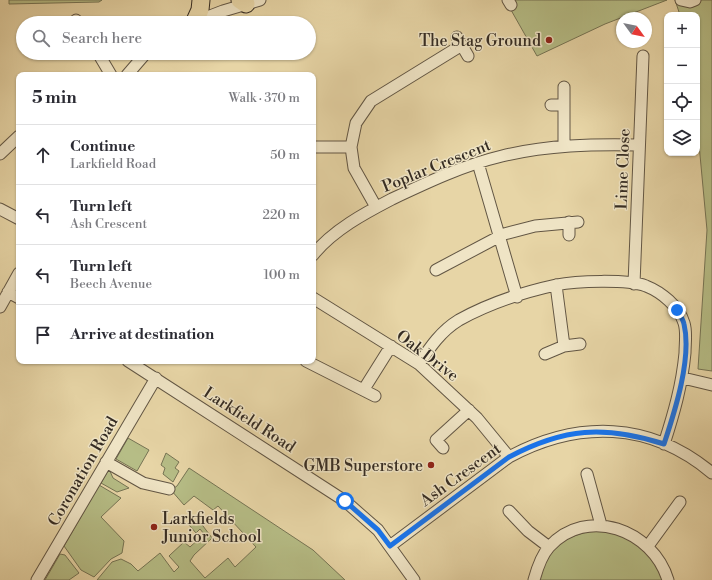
<!DOCTYPE html>
<meta charset="utf-8">
<style>
:root{--surface:#fff;--page:#f2f2f3;--text:#2b2b33;--muted:#7c7c81;--line:#e1e1e2}
body{margin:0;font-family:"Libre Bodoni",serif;background:var(--page);color:var(--text)}
.controls{position:absolute;right:12px;top:12px;display:grid;overflow:hidden;border-radius:8px;box-shadow:0 1px 3px #0004}
.controls button{width:36px;height:36px;display:grid;place-items:center;padding:0;border:0;border-bottom:1px solid var(--line);background:var(--surface);color:var(--text);font:20px sans-serif}
.compass{position:absolute;left:616px;top:12px;width:36px;height:36px;border-radius:50%;background:var(--surface);box-shadow:0 1px 3px #0004;rotate:123deg}
.stop{position:absolute;width:12px;height:12px;margin:-9px;border:3px solid #1a73e8;border-radius:50%;background:#fff}
.stop.end{background:#1a73e8;border-color:#fff;box-shadow:0 1px 4px #0008}
.list{margin:0;padding:0;list-style:none}
h2{display:flex;justify-content:space-between;align-items:center;height:52px;margin:0;padding:0 16px;font-size:17px}
h2 small{font-size:13px;font-weight:400;color:var(--muted)}
.list li{display:grid;grid-template-columns:26px 1fr auto;gap:12px;align-items:center;box-sizing:border-box;height:60px;padding:0 16px;border-top:1px solid var(--line)}
.list b{display:block;font-size:15px;white-space:nowrap}
.list p{margin:0;font-size:13px;white-space:nowrap;color:var(--muted)}
.list em{font-size:13px;font-style:normal;color:var(--muted)}
.icon{flex:none;width:22px;height:22px;fill:none;stroke:currentColor;stroke-width:2;stroke-linecap:round;stroke-linejoin:round}
.map{position:relative;flex:none;width:712px;height:580px;overflow:hidden}
.search{position:absolute;background:var(--surface);box-shadow:0 1px 3px #0004;left:16px;top:16px;width:300px;height:44px;display:flex;align-items:center;gap:10px;box-sizing:border-box;padding:0 14px;border-radius:22px;color:var(--muted);font-size:15px}
.panel{position:absolute;background:var(--surface);box-shadow:0 1px 3px #0004;left:16px;top:72px;width:300px;height:292px;border-radius:8px}
.map>svg:first-child{display:block}
.green{fill:#b6bd86;stroke:#767454}
.lines{fill:none;stroke-linecap:round;stroke-linejoin:round}
.minor-casing{stroke:#625644;stroke-width:13}
.highway-casing{stroke:#352c23;stroke-width:19}
.minor{stroke:#efe4c5;stroke-width:11}
.highway{stroke:#e7d5a6;stroke-width:17}
.route{stroke:#1a73e8;stroke-width:5}
.poi-dot{fill:#8f2418;stroke:#efe4c5;stroke-width:1.5}
.labels{text-anchor:middle;stroke-width:3;stroke-linejoin:round;paint-order:stroke}
.poi-label{font-size:16px;fill:#352c23;stroke:#efe4c5;text-anchor:end}
.street-label{font-size:16px;fill:#352c23;stroke:#efe4c5}
</style>
<div class="map">
<svg width="712" height="580" viewBox="0 0 712 580">
<rect width="100%" height="100%" fill="#e7d5a6"/>
<filter id="stains"><feTurbulence type="fractalNoise" baseFrequency=".005" numOctaves="4"/><feColorMatrix values="0 0 0 0 .2 0 0 0 0 .09 0 0 0 0 .02 0 0 0 .5 -.17"/></filter>
<radialGradient id="worn" r=".72"><stop offset=".6" stop-color="#630" stop-opacity="0"/><stop offset="1" stop-color="#630" stop-opacity=".3"/></radialGradient>
<path class="green" d="M9,0H102L99,2L9,4Z
M511,0H667L605,24L537,56L511,10Z
M675,0H712V371L698,369L707,230L697,123V15H680Z
M128,438L149,450L137,471L116,459Z
M166,453L179,462L175,468L179,471L173,482L163,474L165,468L161,465Z
M189,468L313,550L345,580H97L112,562L121,559L131,564L138,571L160,553L174,572L179,567L169,556L170,555L184,542L190,547L204,534L200,529L196,533L189,525L196,521L200,522L212,538L194,555L190,561L205,578L228,558L235,567L256,547L218,506L213,510L194,496L184,505L171,490L177,486Z
M109,469L113,478L129,488L117,492L101,483Z
M99,485L121,498L101,517L124,541L122,553L111,559L94,577L81,570L64,546Z
M600,529L629,537L650,554L664,580H537C553,544 561,537 600,529Z
M60,554L65,555L79,573L69,580H45Z"/>
<g class="lines">
<g class="minor-casing">
<path id="minor" d="M508,0L511,5
M681,0L690,2L695,0
M76,20L79,23
M192,23L223,11L260,0
M457,37L468,56
M98,53L111,75
M127,75L146,53
M564,87V146
M551,105H564
M313,147H351
M0,154L19,136
M478,163L517,297
M376,207L354,168L351,147L356,123L371,101L462,45
M0,209L19,219
M569,222V235
M313,255C333,230 365,213 392,199C428,182 464,165 502,156C547,145 593,144 639,145
M436,270L504,234L535,226L578,222
M634,284L643,56
M556,285L564,346
M8,292L19,298
M313,298L419,364L477,418L509,457
M0,307L19,273
M545,354L564,346L580,344
M128,361L345,501L378,530L414,580
M306,361L375,396
M419,364C430,347 441,331 459,320C488,304 524,292 556,285C576,281 627,279 646,286C661,292 679,306 684,323C687,332 685,343 685,353C682,385 674,413 664,444
M683,378L712,385
M364,389L391,346
M443,448L436,440L469,410
M106,462L143,483L169,489
M587,474L601,525
M509,511L528,531L549,547
M390,546L509,457C578,420 650,421 712,473
M648,546L680,502
M37,580L156,378
M534,580C537,569 541,556 549,547C587,505 653,530 668,580"/>
</g>
<g class="highway-casing">
<path id="highway" d="M240,0L246,4
M195,21L200,10L201,0"/>
</g>
<use href="#minor" class="minor"/>
<use href="#highway" class="highway"/>
</g>
<g class="lines">
<path class="route" d="M345,501L378,530L390,546L509,457C564,428 604,425 664,444C675,411 692,358 684,324C683,319 679,314 677,310"/>
</g>
<g class="poi-dot">
<circle cx="549" cy="40" r="4"/>
<circle cx="431" cy="465" r="4"/>
<circle cx="154" cy="527" r="4"/>
</g>
<g class="labels">
<g class="poi-label">
<text x="541" y="46">The Stag Ground</text>
<text x="423" y="471">GMB Superstore</text>
<text x="162" y="524" text-anchor="start">Larkfields<tspan x="162" dy="18">Junior School</tspan></text>
</g>
<g class="street-label">
<text transform="translate(436 165) rotate(-22)" y="6">Poplar Crescent</text>
<text transform="translate(622 169) rotate(-88)" y="6">Lime Close</text>
<text transform="translate(428 355) rotate(37)" y="6">Oak Drive</text>
<text transform="translate(250 419) rotate(33)" y="6">Larkfield Road</text>
<text transform="translate(82 471) rotate(-60)" y="6">Coronation Road</text>
<text transform="translate(460 474) rotate(-36)" y="6">Ash Crescent</text>
</g>
</g>
<rect width="100%" height="100%" filter="url(#stains)"/>
<rect width="100%" height="100%" fill="url(#worn)"/>
</svg>
<div class="controls">
<button>+</button>
<button>−</button>
<button><svg class="icon" aria-label="locate" viewBox="0 0 24 24"><circle cx="12" cy="12" r="6"/><path d="M12 2v4M12 18v4M2 12h4M18 12h4"/></svg></button>
<button><svg class="icon" aria-label="layers" viewBox="0 0 24 24"><path d="M12 4l9 5-9 5-9-5zM3 14l9 5 9-5"/></svg></button>
</div>
<svg class="compass" viewBox="-18 -18 36 36"><path d="M0-13l5 13h-10z" fill="#e53935"/><path d="M0 13l5-13h-10z" fill="#7c7c81"/></svg>
<div class="stop" style="left:345px;top:501px"></div>
<div class="stop end" style="left:677px;top:310px"></div>
<div class="search"><svg class="icon" aria-label="search" viewBox="0 0 24 24"><circle cx="10" cy="10" r="6"/><path d="M15 15l6 6"/></svg>Search here</div>
<section class="panel">
<h2>5 min<small>Walk · 370 m</small></h2>
<ul class="list">
<li><svg class="icon" aria-label="ahead" viewBox="0 0 24 24"><path d="M12 20V5M6 11l6-6 6 6"/></svg><div><b>Continue</b><p>Larkfield Road</p></div><em>50 m</em></li>
<li><svg class="icon" aria-label="left" viewBox="0 0 24 24"><path d="M17 20v-9H6M10 6l-5 5 5 5"/></svg><div><b>Turn left</b><p>Ash Crescent</p></div><em>220 m</em></li>
<li><svg class="icon" aria-label="left" viewBox="0 0 24 24"><path d="M17 20v-9H6M10 6l-5 5 5 5"/></svg><div><b>Turn left</b><p>Beech Avenue</p></div><em>100 m</em></li>
<li><svg class="icon" aria-label="arrive" viewBox="0 0 24 24"><path d="M6 21V4h12l-3 4 3 4H6"/></svg><div><b>Arrive at destination</b></div></li>
</ul>
</section>
</div>
